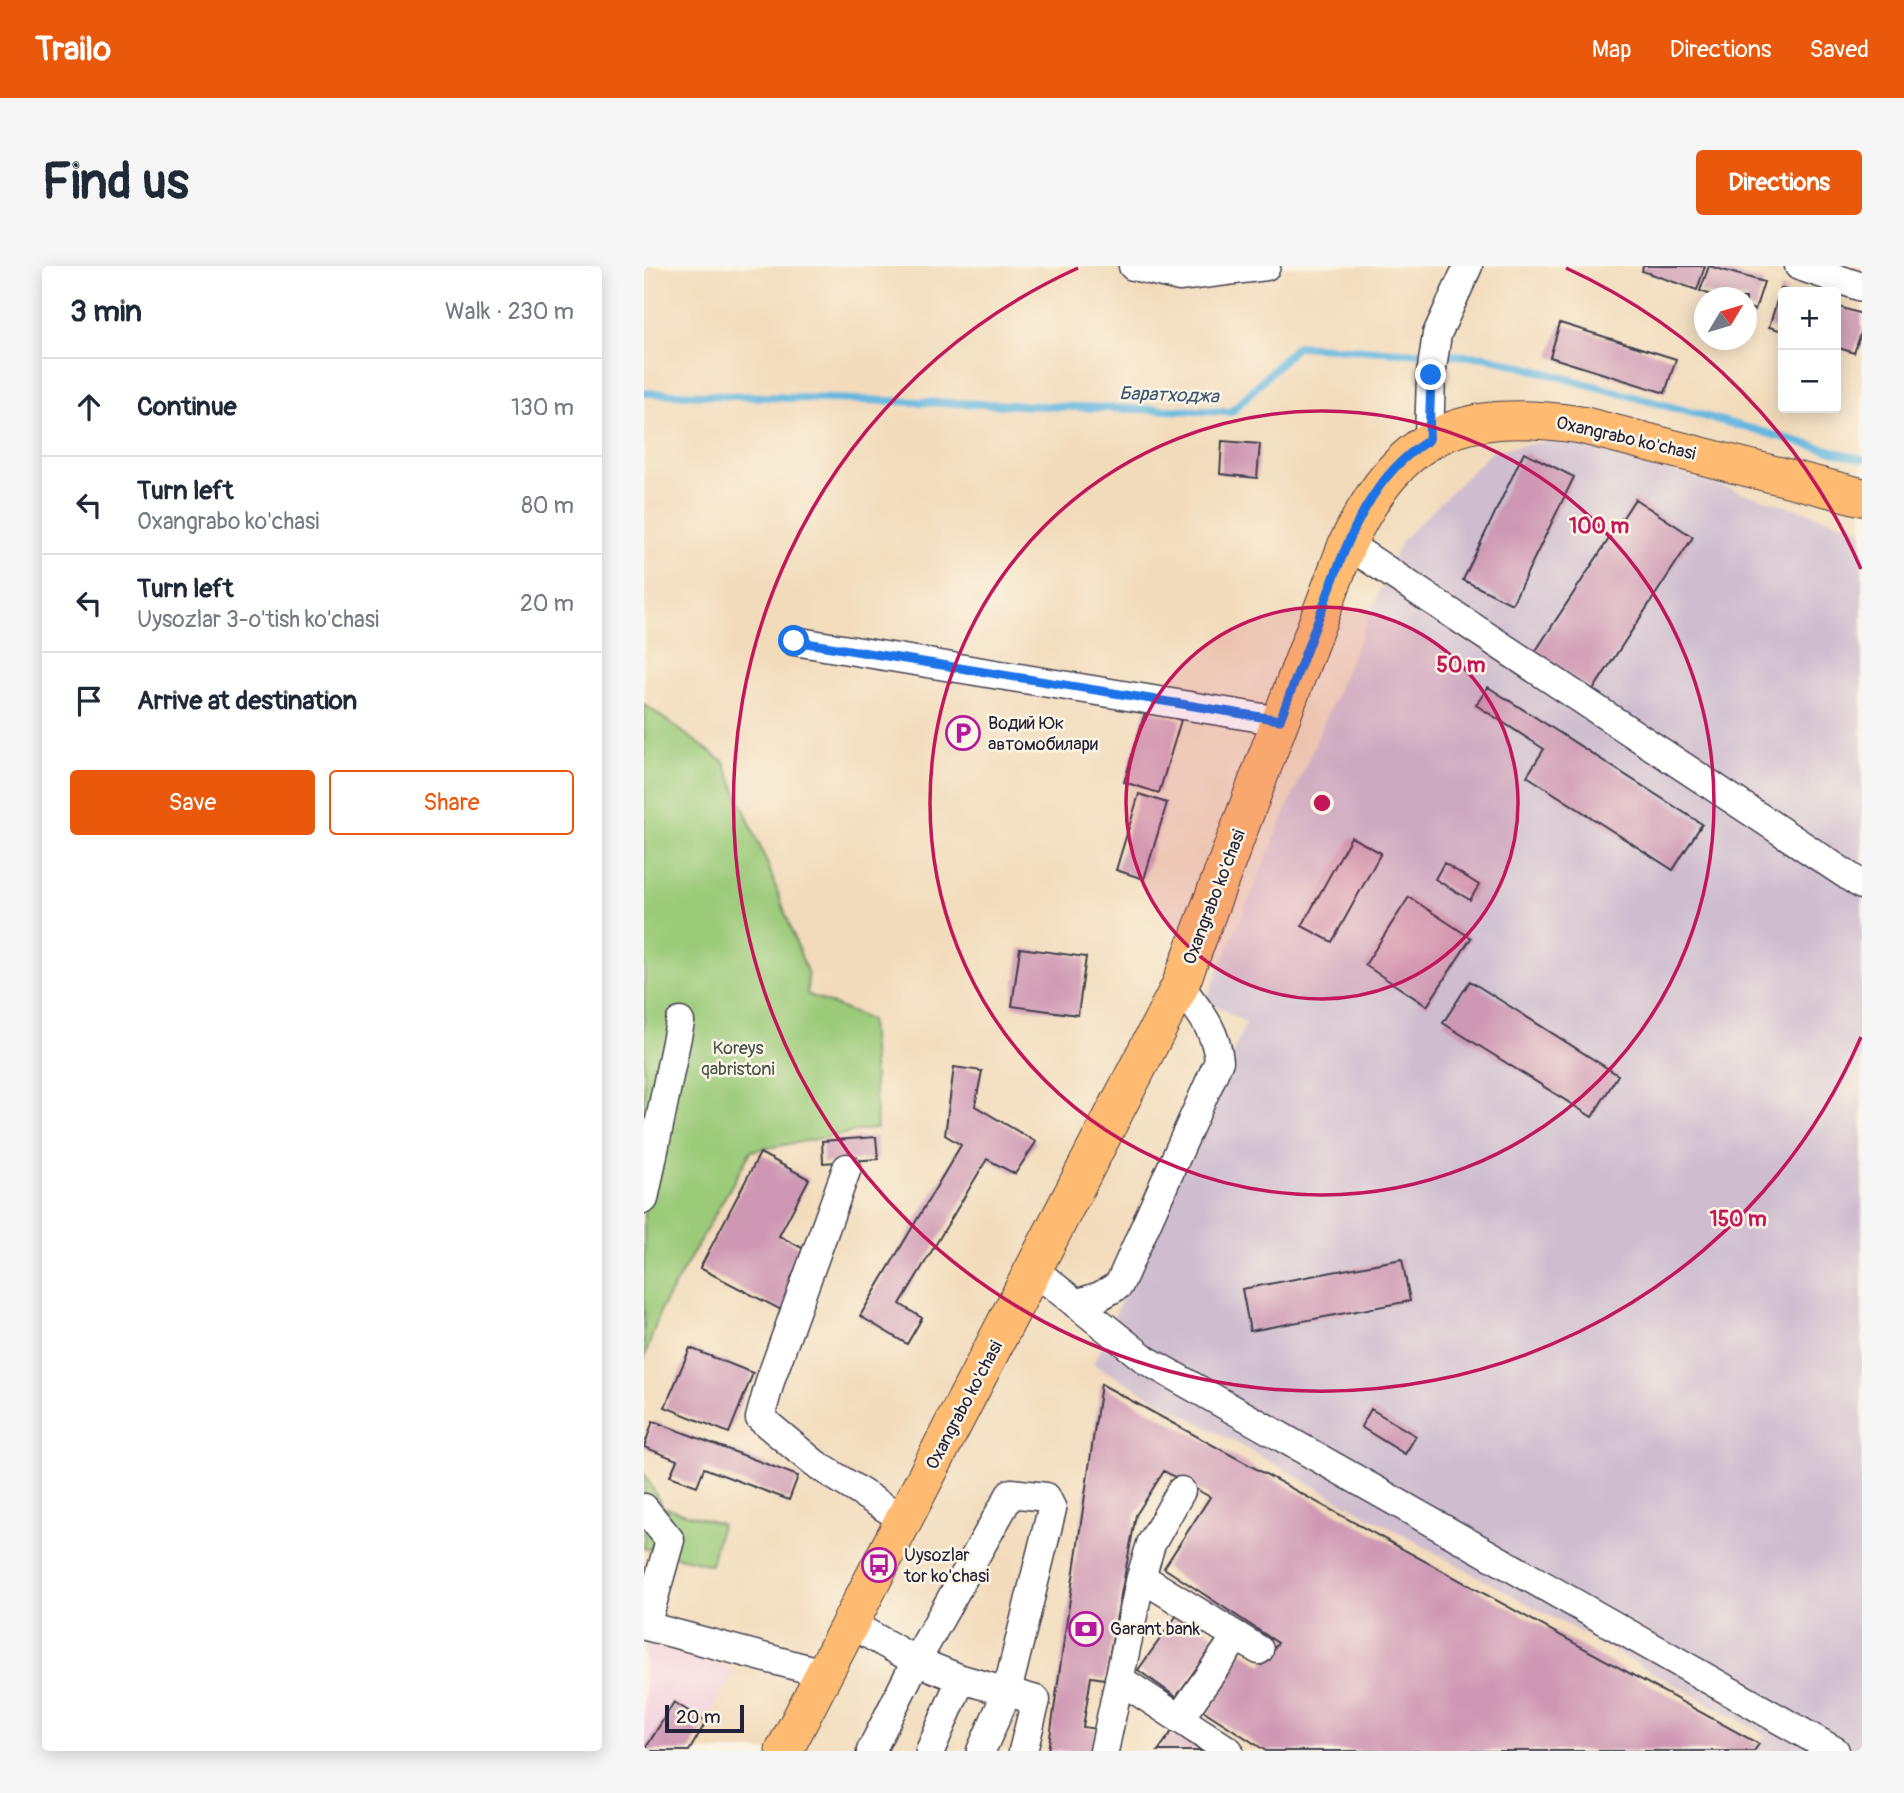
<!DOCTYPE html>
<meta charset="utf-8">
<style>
:root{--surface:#fff;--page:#f6f6f7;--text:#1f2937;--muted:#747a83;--line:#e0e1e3;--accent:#ea580c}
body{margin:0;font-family:Pangolin,sans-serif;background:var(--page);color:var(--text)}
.controls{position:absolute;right:21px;top:21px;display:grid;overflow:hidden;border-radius:7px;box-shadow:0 4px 18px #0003}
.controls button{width:63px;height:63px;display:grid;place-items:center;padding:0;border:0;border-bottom:2px solid var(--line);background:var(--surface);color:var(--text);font:35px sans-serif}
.compass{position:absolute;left:1050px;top:21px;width:63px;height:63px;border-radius:50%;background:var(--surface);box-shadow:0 4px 18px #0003;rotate:52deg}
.scale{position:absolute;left:21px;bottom:18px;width:79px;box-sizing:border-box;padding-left:7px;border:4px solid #22223b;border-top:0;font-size:19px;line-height:24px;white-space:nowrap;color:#22223b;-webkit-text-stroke:5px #fcf5e5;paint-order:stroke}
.stop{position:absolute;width:21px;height:21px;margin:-16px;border:5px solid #1a73e8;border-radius:50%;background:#fff}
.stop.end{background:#1a73e8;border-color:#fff;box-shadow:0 2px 7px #0008}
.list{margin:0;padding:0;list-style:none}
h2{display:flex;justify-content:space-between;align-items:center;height:91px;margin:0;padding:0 28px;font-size:30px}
h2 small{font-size:23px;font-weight:400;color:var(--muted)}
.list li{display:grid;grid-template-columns:46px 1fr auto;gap:21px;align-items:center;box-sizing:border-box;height:98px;padding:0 28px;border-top:2px solid var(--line)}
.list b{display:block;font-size:26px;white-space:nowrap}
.list p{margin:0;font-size:23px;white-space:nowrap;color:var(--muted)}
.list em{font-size:23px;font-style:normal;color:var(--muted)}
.actions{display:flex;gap:14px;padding:21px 28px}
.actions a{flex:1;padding:16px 0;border:2px solid var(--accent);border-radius:7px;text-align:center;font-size:24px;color:var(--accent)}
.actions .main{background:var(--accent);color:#fff}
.icon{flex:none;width:38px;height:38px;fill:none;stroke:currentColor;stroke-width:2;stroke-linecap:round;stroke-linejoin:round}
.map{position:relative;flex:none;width:1218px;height:1485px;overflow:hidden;border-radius:7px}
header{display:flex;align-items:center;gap:42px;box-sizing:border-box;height:98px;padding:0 35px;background:var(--accent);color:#fff}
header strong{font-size:33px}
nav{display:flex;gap:38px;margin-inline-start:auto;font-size:24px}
.intro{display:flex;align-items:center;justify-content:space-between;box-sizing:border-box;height:168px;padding:0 42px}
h1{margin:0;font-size:49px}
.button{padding:18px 32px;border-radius:7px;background:var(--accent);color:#fff;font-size:24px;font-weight:700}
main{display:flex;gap:42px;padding:0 42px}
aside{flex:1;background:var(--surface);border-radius:7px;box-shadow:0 4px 18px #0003}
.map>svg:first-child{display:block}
.built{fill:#f3cfe0}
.industrial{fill:#cfbdcf}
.green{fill:#9bca79;stroke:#5e765a;stroke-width:2}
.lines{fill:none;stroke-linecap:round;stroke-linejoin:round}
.stream{stroke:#63b6df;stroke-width:8}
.building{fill:#ce97b2}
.minor-casing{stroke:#413e4e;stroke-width:31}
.major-casing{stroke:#413e4e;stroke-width:39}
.minor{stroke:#fff;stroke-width:28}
.major{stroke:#ffbb71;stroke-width:37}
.route{stroke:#1a73e8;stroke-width:9}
.ring{fill:none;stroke:#c2185b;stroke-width:3.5}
.labels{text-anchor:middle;stroke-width:5;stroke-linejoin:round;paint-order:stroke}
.street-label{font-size:18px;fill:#22223b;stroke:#fcf5e5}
.poi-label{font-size:18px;fill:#22223b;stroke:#fcf5e5;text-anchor:start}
.park-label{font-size:18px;fill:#46544e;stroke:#fcf5e5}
.water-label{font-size:19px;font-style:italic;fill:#395674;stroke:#fcf5e5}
.centre{fill:#c2185b;stroke:#fcf5e5;stroke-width:3.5}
.ring-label{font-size:21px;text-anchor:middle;font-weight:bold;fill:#c2185b;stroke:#fcf5e5;stroke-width:5;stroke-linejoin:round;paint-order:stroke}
</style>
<header>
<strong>Trailo</strong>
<nav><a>Map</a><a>Directions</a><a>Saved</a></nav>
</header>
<div class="intro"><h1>Find us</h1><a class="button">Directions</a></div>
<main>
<aside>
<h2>3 min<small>Walk · 230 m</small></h2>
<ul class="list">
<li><svg class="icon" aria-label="ahead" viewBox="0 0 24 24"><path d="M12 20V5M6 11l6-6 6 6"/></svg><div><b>Continue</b></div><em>130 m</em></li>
<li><svg class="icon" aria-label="left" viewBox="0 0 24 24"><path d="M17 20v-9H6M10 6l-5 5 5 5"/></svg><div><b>Turn left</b><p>Oxangrabo ko'chasi</p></div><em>80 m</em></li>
<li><svg class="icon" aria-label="left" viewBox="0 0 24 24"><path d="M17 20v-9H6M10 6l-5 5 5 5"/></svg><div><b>Turn left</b><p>Uysozlar 3-o'tish ko'chasi</p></div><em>20 m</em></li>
<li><svg class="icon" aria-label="arrive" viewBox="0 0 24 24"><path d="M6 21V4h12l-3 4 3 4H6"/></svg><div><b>Arrive at destination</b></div></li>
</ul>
<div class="actions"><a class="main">Save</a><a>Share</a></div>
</aside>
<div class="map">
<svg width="1218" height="1485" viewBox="0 0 1218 1485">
<rect width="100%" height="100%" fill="#fcf5e5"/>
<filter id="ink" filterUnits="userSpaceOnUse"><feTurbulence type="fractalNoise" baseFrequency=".0143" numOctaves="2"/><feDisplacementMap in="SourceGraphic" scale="14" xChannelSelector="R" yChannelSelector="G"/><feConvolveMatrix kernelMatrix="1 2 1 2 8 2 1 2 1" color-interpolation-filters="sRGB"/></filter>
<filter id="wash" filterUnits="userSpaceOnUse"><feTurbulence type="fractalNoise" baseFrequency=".00686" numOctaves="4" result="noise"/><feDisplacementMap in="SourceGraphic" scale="28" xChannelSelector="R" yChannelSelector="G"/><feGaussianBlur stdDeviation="1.57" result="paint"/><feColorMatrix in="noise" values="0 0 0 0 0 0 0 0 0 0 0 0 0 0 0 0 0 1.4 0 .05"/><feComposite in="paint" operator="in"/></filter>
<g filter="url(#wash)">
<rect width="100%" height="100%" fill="#f2dbbb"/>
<path class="built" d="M0,1378L91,1404L45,1485H0Z"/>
<path class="industrial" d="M920,172L1218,263V1485H1111L1122,1469L449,1098L602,757L562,734L757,275L848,185Z"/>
<path class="green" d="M0,438L80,496L123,597L164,709L163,728L226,754L233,862L107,885L17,1043L0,1094Z
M0,1207L19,1241L77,1258L67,1299L0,1282Z"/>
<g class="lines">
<path class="stream" d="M0,127L587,146L653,80L843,91L1218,193"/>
</g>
<g id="blocks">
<path class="building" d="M999,0H1061L1053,24L998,5Z
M1065,0L1120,16L1111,44L1102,41V32H1076L1056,25Z
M1137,22L1148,26H1139V65L1125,61Z
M1192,40L1218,48V64L1210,87L1192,81Z
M916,57L1032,93L1021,127L906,91Z
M578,175L616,178L613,212L576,208Z
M880,186L930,211L868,338L819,314Z
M991,233L1049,271L949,424L891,386Z
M844,421L1058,558L1029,604L883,510L900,483L832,439Z
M502,443L537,454L515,527L480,516Z
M495,528L523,537L500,613L472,604Z
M707,571L737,587L688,676L658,660Z
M800,597L835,619L826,634L791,613Z
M765,631L827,672L783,740L721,699Z
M376,682L442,691L434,749L368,740Z
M826,715L974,809L948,851L799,757Z
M310,801L338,805L331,840L392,876L371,908L343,893L256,1038L278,1052L263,1078L216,1050L317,879L301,869Z
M232,871L234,893L179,897L178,875Z
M116,887L165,913L135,970L162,984L147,1012L156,1017L141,1046L56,1002Z
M758,993L766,1035L606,1065L598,1023Z
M46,1082L109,1107L85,1167L21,1141Z
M457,1118L1115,1478L1110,1485H622L557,1443L599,1386L618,1399L634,1377L520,1302L566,1231L520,1205L492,1249L461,1413L447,1411L439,1461L453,1463L449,1485H404Z
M727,1143L772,1170L761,1188L717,1161Z
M9,1155L154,1210L145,1234L60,1202L53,1220L26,1210L33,1194L0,1181Z
M536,1345L574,1372L532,1431L494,1404Z
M30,1436L62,1456L45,1485H0Z
M529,1464L557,1485H514Z"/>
</g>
</g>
<g filter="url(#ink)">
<use href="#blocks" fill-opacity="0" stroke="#413e4e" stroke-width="2"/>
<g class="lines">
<g class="minor-casing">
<path id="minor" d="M489,0L535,11L622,0
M1155,0L1218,21
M785,174L787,109L793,68L824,0
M703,278L1218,619
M150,375L636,455
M203,902L127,1112L116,1152L170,1197L259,1253
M0,933L36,756
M390,1004L502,1094L1191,1485
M432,1038L456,1030L475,1019L575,795C572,763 555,745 536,720
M0,1242L26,1274L2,1360L179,1407
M497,1311L615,1384
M205,1357L272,1395L317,1413L392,1434L379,1485
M475,1413L585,1485
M535,1453L593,1370
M227,1485L272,1395L367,1227L402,1231L408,1243L363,1426L337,1485
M286,1485L317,1413
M460,1485L497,1311L507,1278L537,1225"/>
</g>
<g class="major-casing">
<path id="major" d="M140,1485L536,720L703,278C757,166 816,141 937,159L1218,231"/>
</g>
<use href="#minor" class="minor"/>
<use href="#major" class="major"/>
</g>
</g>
<g class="lines" filter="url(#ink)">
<path class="route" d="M150,375L636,454C650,417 664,380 678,343C702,280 724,211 785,174L787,109"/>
</g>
<circle cx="678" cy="537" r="196" fill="#c2185b" fill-opacity=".12"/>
<g class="ring">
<circle cx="678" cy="537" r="196"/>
<circle cx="678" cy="537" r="392"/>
<path d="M1217 771A588 588 0 1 1 434 2M922 2A588 588 0 0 1 1217 303"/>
</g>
<defs>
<g id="parking-ring" transform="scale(1.75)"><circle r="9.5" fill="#fcf5e5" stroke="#b5179e" stroke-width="1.5"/><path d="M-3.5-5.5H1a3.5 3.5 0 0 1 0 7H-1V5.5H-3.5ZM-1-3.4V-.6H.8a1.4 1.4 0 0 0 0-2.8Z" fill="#b5179e"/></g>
<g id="bus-ring" transform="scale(1.75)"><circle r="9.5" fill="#fcf5e5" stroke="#b5179e" stroke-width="1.5"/><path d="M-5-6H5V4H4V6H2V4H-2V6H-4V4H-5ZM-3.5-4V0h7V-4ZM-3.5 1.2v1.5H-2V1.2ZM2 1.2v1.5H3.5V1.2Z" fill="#b5179e"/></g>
<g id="bank-ring" transform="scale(1.75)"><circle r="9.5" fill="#fcf5e5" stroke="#b5179e" stroke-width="1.5"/><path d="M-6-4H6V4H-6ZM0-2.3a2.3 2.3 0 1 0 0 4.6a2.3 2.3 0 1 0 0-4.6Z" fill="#b5179e"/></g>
</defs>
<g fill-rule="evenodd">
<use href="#parking-ring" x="319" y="467"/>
<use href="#bus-ring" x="235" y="1299"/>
<use href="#bank-ring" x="442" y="1363"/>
</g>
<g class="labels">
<g class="street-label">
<text transform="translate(982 172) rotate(13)" y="6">Oxangrabo ko'chasi</text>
<text transform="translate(570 631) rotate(-69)" y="6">Oxangrabo ko'chasi</text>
<text transform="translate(320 1139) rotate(-62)" y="6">Oxangrabo ko'chasi</text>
</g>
<g class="poi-label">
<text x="344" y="463">Водий Юк<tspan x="344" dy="21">автомобилари</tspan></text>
<text x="260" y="1295">Uysozlar<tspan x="260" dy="21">tor ko'chasi</tspan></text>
<text x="466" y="1369">Garant bank</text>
</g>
<g class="park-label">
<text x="94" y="788">Koreys<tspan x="94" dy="21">qabristoni</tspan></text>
</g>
<g class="water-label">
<text transform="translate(525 128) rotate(2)" y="7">Баратходжа</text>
</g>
</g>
<circle cx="678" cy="537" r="10" class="centre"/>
<g class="ring-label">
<text x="955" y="267">100 m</text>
<text x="817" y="406">50 m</text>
<text x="1094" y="960">150 m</text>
</g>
</svg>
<div class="controls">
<button>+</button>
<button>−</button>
</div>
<svg class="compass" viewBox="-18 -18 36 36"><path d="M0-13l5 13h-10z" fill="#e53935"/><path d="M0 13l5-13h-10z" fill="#747a83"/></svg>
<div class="scale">20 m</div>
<div class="stop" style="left:150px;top:375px"></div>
<div class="stop end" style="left:787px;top:109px"></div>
</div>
</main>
